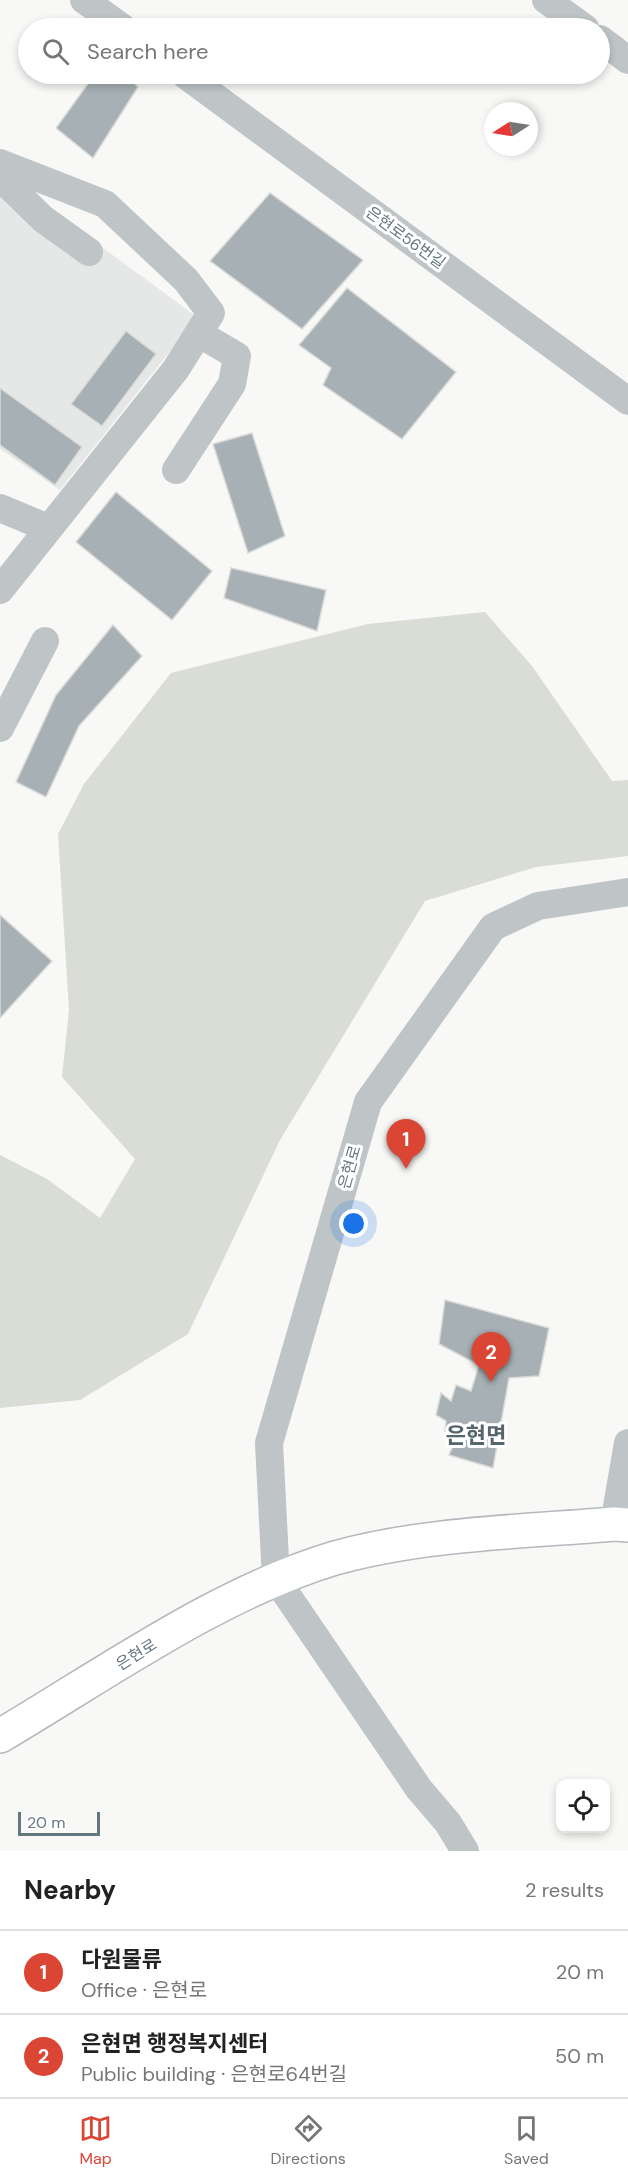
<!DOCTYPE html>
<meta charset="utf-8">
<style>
:root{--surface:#fff;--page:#f2f2f2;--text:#222;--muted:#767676;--line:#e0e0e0;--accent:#da4534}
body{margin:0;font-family:"DM Sans","Noto Sans KR",sans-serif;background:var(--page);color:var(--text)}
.controls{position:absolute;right:18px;bottom:18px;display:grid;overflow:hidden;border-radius:12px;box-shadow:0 3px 9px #0003}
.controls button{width:54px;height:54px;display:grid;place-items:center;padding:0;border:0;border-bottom:2px solid var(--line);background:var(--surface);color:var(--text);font:30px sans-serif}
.compass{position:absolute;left:484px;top:102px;width:54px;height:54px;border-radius:50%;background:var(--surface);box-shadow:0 3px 9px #0003;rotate:258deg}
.scale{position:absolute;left:18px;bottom:15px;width:82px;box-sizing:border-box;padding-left:6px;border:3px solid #65777f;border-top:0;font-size:16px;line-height:21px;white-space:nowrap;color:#65777f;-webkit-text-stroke:4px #fff;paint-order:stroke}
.you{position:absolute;left:354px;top:1224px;width:21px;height:21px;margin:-15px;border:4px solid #fff;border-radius:50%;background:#1a73e8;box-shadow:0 0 0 9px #1a73e833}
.badge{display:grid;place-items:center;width:39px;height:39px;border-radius:50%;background:var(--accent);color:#fff;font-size:20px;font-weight:700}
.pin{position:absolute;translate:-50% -50px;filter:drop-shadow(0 2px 3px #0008)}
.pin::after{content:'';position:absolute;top:32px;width:21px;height:18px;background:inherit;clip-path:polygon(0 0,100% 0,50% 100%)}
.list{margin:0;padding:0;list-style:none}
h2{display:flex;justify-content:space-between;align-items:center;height:78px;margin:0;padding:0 24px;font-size:26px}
h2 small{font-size:20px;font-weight:400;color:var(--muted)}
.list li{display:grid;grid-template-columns:39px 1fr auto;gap:18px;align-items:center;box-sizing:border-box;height:84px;padding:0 24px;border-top:2px solid var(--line)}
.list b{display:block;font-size:22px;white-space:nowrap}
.list p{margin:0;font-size:20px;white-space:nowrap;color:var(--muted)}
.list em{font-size:20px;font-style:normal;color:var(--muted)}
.icon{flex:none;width:33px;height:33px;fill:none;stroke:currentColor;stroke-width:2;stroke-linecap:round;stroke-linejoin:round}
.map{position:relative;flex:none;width:628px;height:1851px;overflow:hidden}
.search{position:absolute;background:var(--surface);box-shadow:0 3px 9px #0003;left:18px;right:18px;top:18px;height:66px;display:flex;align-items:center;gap:15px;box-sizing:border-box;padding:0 21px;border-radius:33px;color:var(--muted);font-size:22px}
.sheet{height:246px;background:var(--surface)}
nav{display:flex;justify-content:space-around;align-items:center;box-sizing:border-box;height:84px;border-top:2px solid var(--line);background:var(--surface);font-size:16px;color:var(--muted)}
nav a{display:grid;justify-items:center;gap:3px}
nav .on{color:var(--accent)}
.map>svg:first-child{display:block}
.built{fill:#e6e8e7}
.green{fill:#d9ddd5}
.building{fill:#a7b1b5;stroke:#dadad8;stroke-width:1.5}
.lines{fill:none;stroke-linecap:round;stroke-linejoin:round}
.major-casing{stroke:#b3b9bc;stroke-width:36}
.minor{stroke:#bfc5c7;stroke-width:28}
.major{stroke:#fff;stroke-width:33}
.labels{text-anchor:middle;stroke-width:6;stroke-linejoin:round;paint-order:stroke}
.street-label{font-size:16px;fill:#65777f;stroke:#fff}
.district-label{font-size:22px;font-weight:bold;fill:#56646b;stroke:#fff}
</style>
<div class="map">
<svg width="628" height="1851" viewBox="0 0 628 1851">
<rect width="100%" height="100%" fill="#f8f8f6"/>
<path class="built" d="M0,188L46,206L197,317L60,490L0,449Z"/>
<path class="green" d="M485,612L532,666L612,781L628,780V856L536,867L425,901L280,1140L188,1334L80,1400L0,1408V1155L47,1179L100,1218L135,1159L62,1077L69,1010L58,834L84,784L171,673L368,624Z"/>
<path class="building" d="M95,74H125L138,87L93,158L56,128Z
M270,193L363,260L302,329L210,261Z
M347,288L456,372L402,439L323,385L331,368L299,345Z
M126,331L156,354L102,426L71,404Z
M0,388L82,447L55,485L0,445Z
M252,433L285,536L248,553L213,444Z
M116,492L212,571L172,620L76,542Z
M231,568L326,590L317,631L224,598Z
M113,625L142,656L79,726L46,797L16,782L56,695Z
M0,915L52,961L0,1018Z
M445,1300L549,1328L539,1376L509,1378L493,1468L449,1455L458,1435L445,1431L446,1421L436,1415L441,1393L451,1401L456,1385L471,1391L479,1365L439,1344Z"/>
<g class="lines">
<g class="major-casing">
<path id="major" d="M0,1736C105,1674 218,1593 335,1558C425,1533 522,1532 614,1524L628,1525"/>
</g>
<path class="minor" d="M84,0L123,28
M546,0L585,28
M600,39L628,60
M184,74L628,401
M0,163L105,204L186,280L211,313L176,369L0,590
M0,177L43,219L89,252
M176,470L232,384L237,356L198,333
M0,508L48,528
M0,728L45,641
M614,1524L628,1443
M465,1851L448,1823L419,1789L276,1579L269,1443L368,1102L493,927L538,906L628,892"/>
<use href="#major" class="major"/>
</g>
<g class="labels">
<g class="street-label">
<text transform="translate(406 237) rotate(36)" y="6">은현로56번길</text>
<text transform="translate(349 1167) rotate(-74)" y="6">은현로</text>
<text transform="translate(136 1654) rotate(-32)" y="6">은현로</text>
</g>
<g class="district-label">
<text x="476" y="1443">은현면</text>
</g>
</g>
</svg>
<div class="controls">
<button><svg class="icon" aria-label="locate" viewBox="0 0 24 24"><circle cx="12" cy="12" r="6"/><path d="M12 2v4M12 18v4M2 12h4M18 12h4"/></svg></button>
</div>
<svg class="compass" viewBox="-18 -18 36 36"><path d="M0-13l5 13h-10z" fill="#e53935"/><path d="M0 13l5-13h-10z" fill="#767676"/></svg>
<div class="scale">20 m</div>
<div class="you"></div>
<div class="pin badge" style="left:406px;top:1169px">1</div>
<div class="pin badge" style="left:491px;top:1382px">2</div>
<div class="search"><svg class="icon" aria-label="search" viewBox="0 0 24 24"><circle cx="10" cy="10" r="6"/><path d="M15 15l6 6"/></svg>Search here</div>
</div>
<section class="sheet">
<h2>Nearby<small>2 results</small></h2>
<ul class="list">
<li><span class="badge">1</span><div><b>다원물류</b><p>Office · 은현로</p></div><em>20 m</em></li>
<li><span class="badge">2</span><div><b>은현면 행정복지센터</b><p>Public building · 은현로64번길</p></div><em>50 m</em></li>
</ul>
</section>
<nav>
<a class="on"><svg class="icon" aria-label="map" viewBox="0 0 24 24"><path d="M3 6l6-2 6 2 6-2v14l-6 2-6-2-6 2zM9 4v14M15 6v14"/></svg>Map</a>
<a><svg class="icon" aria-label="directions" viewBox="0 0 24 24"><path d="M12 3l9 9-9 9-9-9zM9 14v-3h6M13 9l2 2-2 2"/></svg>Directions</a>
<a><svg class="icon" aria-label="saved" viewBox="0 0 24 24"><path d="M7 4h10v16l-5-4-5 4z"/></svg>Saved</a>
</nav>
